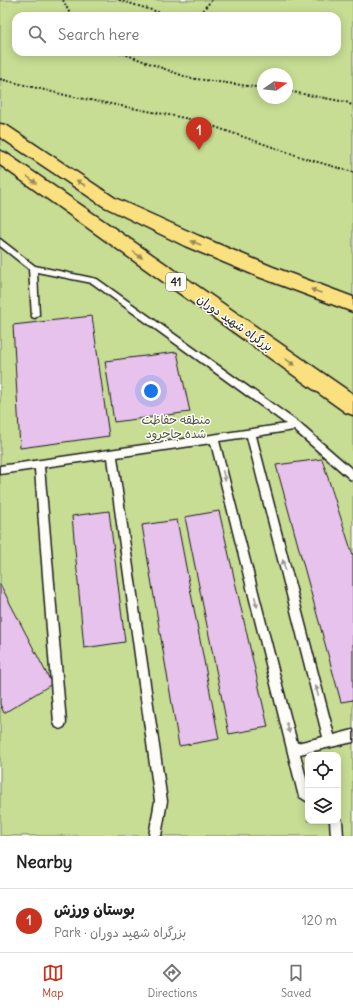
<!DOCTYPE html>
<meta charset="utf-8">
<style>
:root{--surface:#fff;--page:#f2f2f2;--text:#222;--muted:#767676;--line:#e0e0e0;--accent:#c8321e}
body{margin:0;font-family:Delius,"Playpen Sans Arabic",sans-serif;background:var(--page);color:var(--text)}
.controls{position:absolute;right:12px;bottom:12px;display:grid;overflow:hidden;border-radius:8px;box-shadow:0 2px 10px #0003}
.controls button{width:36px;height:36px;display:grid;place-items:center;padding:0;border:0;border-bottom:1px solid var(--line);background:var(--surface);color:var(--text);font:20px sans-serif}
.compass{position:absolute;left:257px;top:68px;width:36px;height:36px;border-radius:50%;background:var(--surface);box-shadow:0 2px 10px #0003;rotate:76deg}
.you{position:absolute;left:151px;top:391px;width:14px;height:14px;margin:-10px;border:3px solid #fff;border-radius:50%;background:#1a73e8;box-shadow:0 0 0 6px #1a73e833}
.badge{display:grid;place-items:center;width:26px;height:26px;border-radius:50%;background:var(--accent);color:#fff;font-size:13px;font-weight:700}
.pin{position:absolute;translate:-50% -33px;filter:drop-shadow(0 1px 2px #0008)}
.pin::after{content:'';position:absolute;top:21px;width:14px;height:12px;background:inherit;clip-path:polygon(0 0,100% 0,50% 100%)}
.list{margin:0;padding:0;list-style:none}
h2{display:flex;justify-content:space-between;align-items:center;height:52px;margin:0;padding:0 16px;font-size:17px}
h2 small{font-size:13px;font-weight:400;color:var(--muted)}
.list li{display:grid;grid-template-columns:26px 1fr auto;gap:12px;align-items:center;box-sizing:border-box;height:64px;padding:0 16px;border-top:1px solid var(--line)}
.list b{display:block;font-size:15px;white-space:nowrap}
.list p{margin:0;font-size:13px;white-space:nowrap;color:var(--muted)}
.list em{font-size:13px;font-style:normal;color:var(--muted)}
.icon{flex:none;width:22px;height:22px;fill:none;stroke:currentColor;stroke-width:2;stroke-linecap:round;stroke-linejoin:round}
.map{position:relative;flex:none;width:353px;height:836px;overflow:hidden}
.search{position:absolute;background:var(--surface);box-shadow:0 2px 10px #0003;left:12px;right:12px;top:12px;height:44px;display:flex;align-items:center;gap:10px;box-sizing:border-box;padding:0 14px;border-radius:12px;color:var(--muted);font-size:15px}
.sheet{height:116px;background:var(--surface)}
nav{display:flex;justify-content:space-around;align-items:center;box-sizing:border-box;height:56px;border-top:1px solid var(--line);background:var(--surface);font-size:11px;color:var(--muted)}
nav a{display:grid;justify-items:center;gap:2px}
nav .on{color:var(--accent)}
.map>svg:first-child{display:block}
.green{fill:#c6dd93;stroke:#717c58;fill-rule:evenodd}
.building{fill:#e7c2ec;stroke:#1c1c1c}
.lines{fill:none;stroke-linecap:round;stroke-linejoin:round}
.lane-casing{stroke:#1c1c1c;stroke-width:3}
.highway-casing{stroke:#1c1c1c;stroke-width:3}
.path{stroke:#1c1c1c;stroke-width:2;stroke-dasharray:2 2;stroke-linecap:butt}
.lane{fill:#fdfcf7;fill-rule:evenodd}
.highway{fill:#fbe080;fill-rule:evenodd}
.oneway{fill:#978853}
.oneway2{fill:#989794}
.labels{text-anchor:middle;stroke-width:3;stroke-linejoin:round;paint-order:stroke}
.shield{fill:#fdfcf7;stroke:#605f5e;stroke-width:1}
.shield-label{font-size:11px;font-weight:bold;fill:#1c1c1c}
.street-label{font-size:12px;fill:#1c1c1c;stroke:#fdfcf7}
.park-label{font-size:12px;fill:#4f5640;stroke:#fdfcf7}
</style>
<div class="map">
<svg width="353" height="836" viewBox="0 0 353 836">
<rect width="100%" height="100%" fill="#fdfcf7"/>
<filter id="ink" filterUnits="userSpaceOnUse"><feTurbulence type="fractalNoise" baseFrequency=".025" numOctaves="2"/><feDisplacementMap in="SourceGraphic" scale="8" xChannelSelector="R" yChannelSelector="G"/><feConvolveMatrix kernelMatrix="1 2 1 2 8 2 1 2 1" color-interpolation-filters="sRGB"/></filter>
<g filter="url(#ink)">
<path class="green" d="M0,0H353V836H0ZM16,16H337V52H16ZM263,74H287V98H263ZM308,755H338V821H308Z"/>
<path class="building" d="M92,316L109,436L20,448L13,325Z
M177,352L190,412L114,422L105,361Z
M322,459L353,556V700L341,702L276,465Z
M109,511L125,642L84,648L72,516Z
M219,511L268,727L229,734L185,517Z
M177,520L219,739L179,746L142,525Z
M0,584L52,684L4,713L0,704Z"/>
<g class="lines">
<g class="lane-casing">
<path id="lane" d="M0,239L35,266L97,279L299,423L353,470V480L350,479L294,430L256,436L334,735L353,730V742L300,754L308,786V802L300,797L298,793L211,443L117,457L167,801L161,836H149L155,801L108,458L44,467L66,723L64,727L60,729L56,727L54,723L35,469L0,474V466L286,424L92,283L37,272L39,315L35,318L32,317L29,269L0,246ZM247,437L323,737L297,743L219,441Z
M338,816L340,817L342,821L343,836H331L330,821H338Z"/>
</g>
<g class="highway-casing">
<path id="highway" d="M0,124L6,125L115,198L199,236L273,267L353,297V312L259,277L185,246L103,206L0,137Z
M0,151L6,153L353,394V415L345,412L0,165Z"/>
</g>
<path class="path" d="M63,0L71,16
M119,0L171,16
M197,16L212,0
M119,52L189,78L263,88
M0,79L69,96L195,120L307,159L353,172
M287,91L346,102L353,106"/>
<use href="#lane" class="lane"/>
<use href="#highway" class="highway"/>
</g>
<defs><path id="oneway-solid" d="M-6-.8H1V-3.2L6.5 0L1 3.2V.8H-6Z"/></defs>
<g class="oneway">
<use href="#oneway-solid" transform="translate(32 180) rotate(36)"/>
<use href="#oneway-solid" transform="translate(81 183) rotate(-147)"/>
<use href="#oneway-solid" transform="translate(196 243) rotate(-157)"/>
<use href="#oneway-solid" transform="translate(138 255) rotate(35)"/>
<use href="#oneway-solid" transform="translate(316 291) rotate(-159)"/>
<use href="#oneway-solid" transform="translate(290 362) rotate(35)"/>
</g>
<g class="oneway2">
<use href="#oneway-solid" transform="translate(224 476) rotate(76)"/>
<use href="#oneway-solid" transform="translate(284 565) rotate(-104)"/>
<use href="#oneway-solid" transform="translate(256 602) rotate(76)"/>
<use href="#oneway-solid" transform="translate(317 691) rotate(-104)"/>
<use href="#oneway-solid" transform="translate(288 728) rotate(76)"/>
</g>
</g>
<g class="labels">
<rect class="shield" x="166" y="273" width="20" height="18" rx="3"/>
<g class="shield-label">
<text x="176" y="286">41</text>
</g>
<g class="street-label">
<text transform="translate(235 323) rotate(35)" y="4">بزرگراه شهید دوران</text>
</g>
<g class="park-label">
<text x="176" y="424">منطقه حفاظت<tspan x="176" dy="14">شده جاجرود</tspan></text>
</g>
</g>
</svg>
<div class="controls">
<button><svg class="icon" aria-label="locate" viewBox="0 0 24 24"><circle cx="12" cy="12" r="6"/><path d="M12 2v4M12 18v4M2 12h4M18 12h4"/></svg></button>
<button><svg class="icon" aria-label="layers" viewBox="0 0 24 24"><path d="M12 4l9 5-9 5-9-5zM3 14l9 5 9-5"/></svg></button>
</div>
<svg class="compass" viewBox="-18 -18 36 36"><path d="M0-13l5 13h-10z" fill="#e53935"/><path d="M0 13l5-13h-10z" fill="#767676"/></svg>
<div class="you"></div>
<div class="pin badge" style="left:199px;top:150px">1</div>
<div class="search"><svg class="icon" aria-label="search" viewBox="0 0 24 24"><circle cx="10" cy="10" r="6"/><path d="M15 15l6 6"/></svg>Search here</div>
</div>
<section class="sheet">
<h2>Nearby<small></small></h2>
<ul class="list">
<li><span class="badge">1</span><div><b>بوستان ورزش</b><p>Park · بزرگراه شهید دوران</p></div><em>120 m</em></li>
</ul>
</section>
<nav>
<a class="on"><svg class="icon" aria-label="map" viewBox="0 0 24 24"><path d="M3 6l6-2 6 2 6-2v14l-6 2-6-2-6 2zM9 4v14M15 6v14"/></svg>Map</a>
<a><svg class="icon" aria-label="directions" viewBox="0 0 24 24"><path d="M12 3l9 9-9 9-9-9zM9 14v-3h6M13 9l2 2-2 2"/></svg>Directions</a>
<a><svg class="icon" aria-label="saved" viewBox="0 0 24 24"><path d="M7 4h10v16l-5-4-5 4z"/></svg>Saved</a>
</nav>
